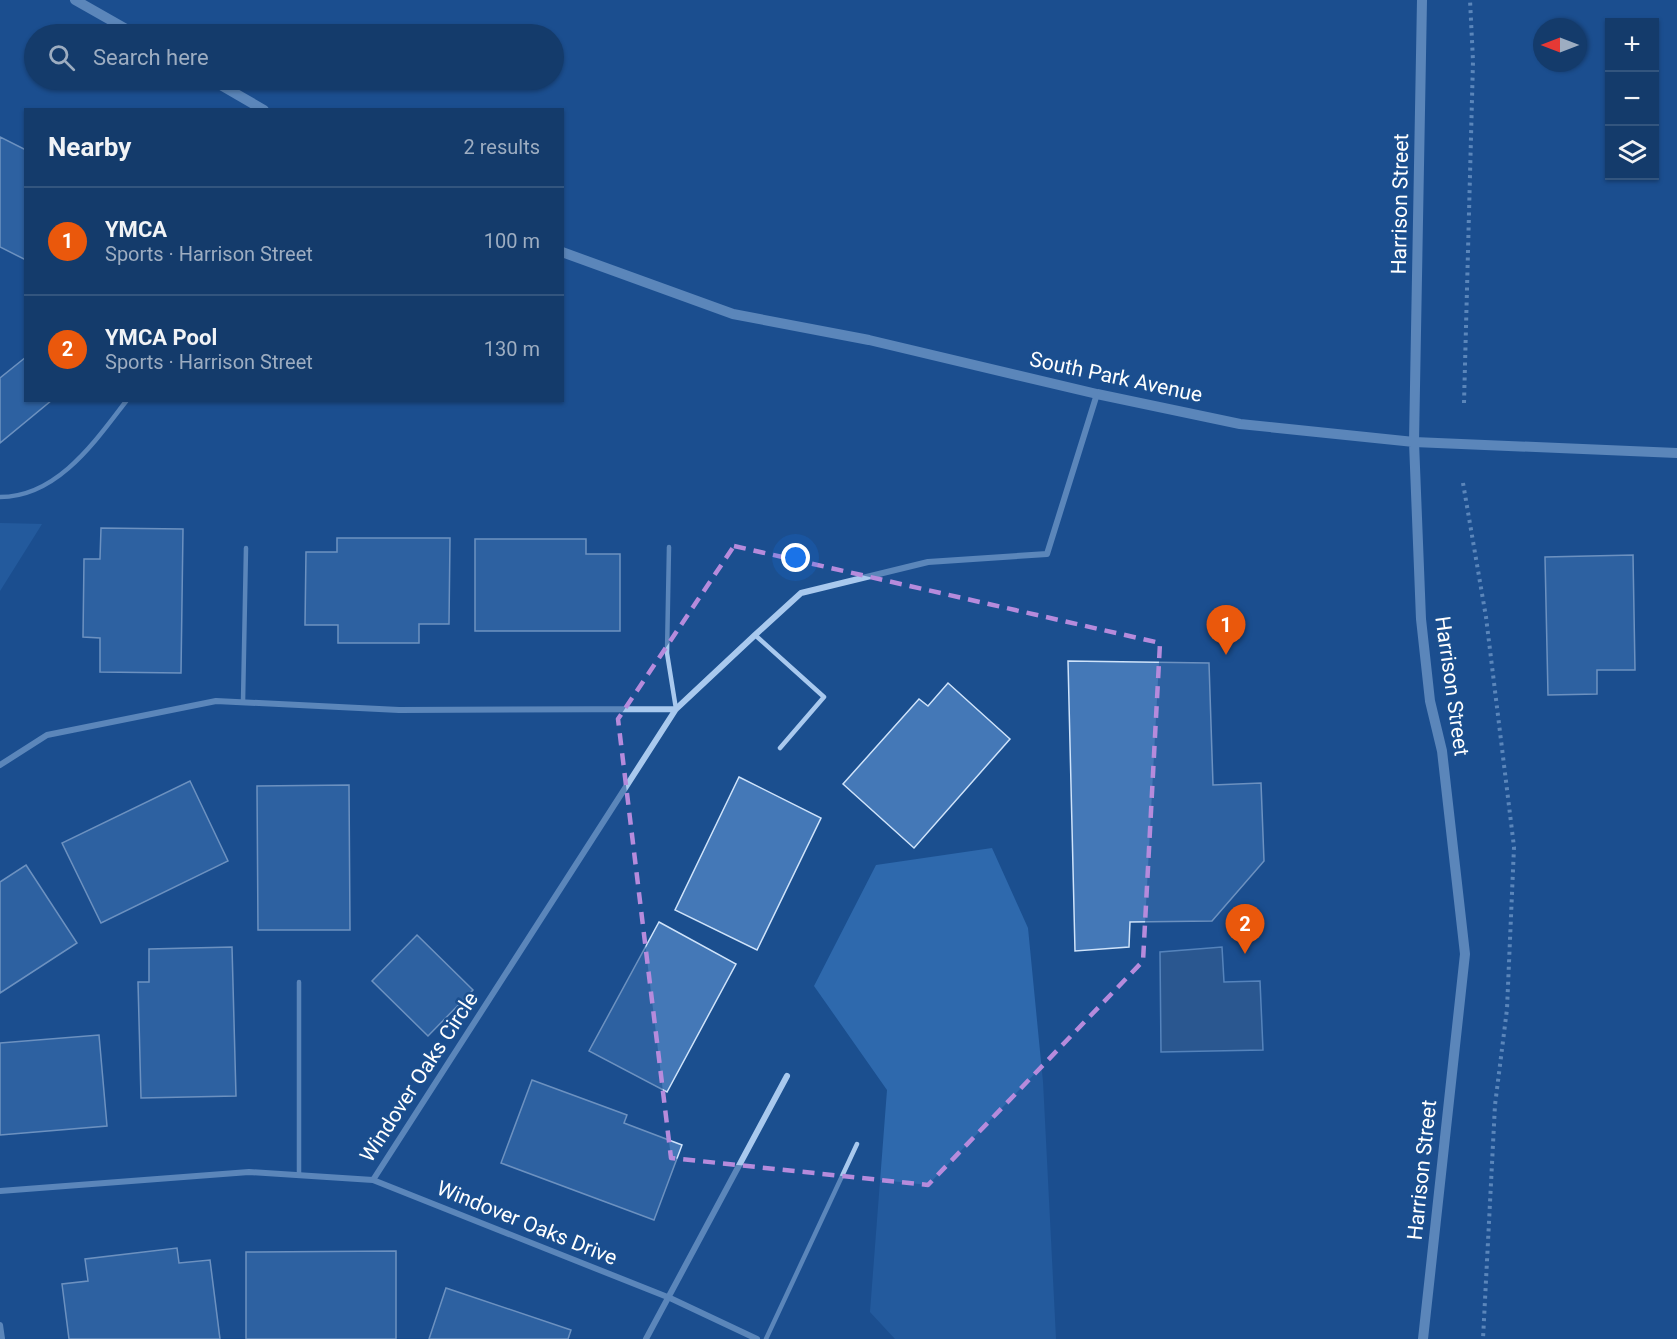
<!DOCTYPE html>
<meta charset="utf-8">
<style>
:root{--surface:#143b6b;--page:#214673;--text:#f1f3f6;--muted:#9dadc1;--line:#33557e;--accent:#ea580c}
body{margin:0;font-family:Roboto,sans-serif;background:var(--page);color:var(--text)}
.controls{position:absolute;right:18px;top:18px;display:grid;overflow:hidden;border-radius:0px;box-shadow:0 2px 4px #0004}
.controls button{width:54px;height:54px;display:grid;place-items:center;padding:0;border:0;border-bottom:2px solid var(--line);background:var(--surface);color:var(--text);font:30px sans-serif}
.compass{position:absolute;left:1533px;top:18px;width:54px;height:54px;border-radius:50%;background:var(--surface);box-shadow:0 2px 4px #0004;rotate:270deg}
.you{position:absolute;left:796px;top:558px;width:21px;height:21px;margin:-15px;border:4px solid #fff;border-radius:50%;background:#1a73e8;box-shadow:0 0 0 9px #1a73e833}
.badge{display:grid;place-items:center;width:39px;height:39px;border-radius:50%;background:var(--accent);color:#fff;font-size:20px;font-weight:700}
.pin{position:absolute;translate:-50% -50px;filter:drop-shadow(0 2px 3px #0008)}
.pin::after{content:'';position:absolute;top:32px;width:21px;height:18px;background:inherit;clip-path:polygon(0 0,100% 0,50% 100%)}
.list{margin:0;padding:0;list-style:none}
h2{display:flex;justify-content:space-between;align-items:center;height:78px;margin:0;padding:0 24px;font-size:26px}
h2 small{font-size:20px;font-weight:400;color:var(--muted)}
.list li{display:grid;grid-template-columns:39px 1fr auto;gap:18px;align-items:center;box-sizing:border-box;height:108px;padding:0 24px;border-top:2px solid var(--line)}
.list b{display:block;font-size:22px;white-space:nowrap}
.list p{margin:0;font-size:20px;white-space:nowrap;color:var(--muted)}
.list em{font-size:20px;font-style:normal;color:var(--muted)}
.icon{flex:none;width:33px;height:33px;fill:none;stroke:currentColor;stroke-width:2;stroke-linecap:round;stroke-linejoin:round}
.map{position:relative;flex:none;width:1677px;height:1339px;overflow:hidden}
.search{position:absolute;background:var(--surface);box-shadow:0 2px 4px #0004;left:24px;top:24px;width:540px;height:66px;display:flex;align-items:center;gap:15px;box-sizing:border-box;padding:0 21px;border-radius:33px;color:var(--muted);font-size:22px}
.panel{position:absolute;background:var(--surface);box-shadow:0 2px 4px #0004;left:24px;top:108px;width:540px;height:294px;border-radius:0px}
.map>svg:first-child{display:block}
.green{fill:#2e69ad}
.water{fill:#3c6290;stroke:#9cc4f0;stroke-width:1.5}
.building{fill:#4478b7;stroke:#cfe3fa;stroke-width:1.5}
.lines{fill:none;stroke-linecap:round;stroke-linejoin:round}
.path{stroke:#a9c9ee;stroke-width:4;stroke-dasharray:3 4.5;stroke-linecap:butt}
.service{stroke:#a9c9ee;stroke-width:4.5}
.minor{stroke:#a9c9ee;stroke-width:6}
.tertiary{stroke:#a9c9ee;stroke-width:10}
.marked{fill:none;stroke:#b68bdc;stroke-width:4.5;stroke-dasharray:12 8;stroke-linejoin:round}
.labels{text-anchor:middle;stroke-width:5;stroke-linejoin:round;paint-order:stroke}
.street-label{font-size:21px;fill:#fff;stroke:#1b4f8f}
</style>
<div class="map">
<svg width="1677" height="1339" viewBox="0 0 1677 1339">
<rect width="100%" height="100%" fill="#1b4f8f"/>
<path class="green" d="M0,523L42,524L0,591Z
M992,848L1028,928L1043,1082L1056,1339H895L870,1312L887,1090L814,986L876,865Z"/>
<path class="water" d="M1222,947L1224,982L1260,981L1263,1050L1161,1052L1160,952Z"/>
<path class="building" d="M0,137L26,150V260L0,247Z
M26,357V400H52L0,443V378Z
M101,528L183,529L181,673L100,672V638L83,637L84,559H100Z
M337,538H450L449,624H419V643H338V625H305L306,552H337Z
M475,539H586V554H620V631H475Z
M1633,555L1635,670H1597V694L1548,695L1545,557Z
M1068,661L1209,663L1213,785L1261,783L1264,861L1212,921L1130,922L1129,947L1075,951Z
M948,683L1010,739L914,848L843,784L919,699L928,706Z
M739,777L821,818L757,950L675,910Z
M190,781L228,861L101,923L62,843Z
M349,785L350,930H258L257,786Z
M26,865L77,943L0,993V882Z
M659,922L736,964L667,1092L589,1051Z
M417,935L473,990L428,1036L372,981Z
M232,947L236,1096L141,1098L138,982H149V949Z
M99,1035L107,1126L0,1135V1043Z
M532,1080L627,1115L624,1123L682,1145L654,1220L501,1163Z
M177,1248L179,1263L210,1260L220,1339H69L62,1284L88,1281L85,1259Z
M396,1251V1339H246V1252Z
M446,1288L571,1330L568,1339H429Z"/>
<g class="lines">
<path class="path" d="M1464,403L1473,61L1470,0
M1463,483L1486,617L1514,847L1507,1009L1495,1105L1483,1339"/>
<path class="service" d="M0,497C58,497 96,440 127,400
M669,547L667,653L676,709
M755,635L824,697L780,748
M243,702L246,548
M299,982V1175
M766,1339L857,1144"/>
<path class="minor" d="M0,765L47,735L216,701L399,710L676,709
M373,1180L670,1298L757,1339
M0,1191L249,1172L373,1180L676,709L755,635L801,593L928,562L1047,554L1097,394
M0,1325L2,1339
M646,1339L787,1076"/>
<path class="tertiary" d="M75,0L135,34
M1422,0L1414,442L1421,619L1430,701L1442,751L1465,954L1423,1339
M212,80L264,110
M562,252L733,314L869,340L1097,394L1240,424L1414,442L1677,453"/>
</g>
<path d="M0 0H1677V1339H0ZM734,546L1160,643L1143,961L928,1185L671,1158L618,719Z" fill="#1b4f8f" fill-opacity=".55" fill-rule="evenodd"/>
<path class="marked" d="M734,546L1160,643L1143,961L928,1185L671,1158L618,719Z"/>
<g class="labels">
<g class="street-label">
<text transform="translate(1400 204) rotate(-89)" y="7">Harrison Street</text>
<text transform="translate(1116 377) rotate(12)" y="7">South Park Avenue</text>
<text transform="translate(1452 686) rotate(82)" y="7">Harrison Street</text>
<text transform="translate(419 1077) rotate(-57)" y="7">Windover Oaks Circle</text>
<text transform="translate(1422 1170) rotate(-84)" y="7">Harrison Street</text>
<text transform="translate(527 1223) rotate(22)" y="7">Windover Oaks Drive</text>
</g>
</g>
</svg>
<div class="controls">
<button>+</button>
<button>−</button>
<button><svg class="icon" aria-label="layers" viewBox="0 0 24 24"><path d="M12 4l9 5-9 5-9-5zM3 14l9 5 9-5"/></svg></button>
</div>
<svg class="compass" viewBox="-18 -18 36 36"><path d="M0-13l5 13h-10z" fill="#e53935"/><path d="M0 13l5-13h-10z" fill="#9dadc1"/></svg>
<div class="you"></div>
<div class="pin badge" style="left:1226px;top:655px">1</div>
<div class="pin badge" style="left:1245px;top:954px">2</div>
<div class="search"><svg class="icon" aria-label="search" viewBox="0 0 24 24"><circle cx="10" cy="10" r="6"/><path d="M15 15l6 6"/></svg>Search here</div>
<section class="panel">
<h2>Nearby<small>2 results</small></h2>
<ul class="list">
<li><span class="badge">1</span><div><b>YMCA</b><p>Sports · Harrison Street</p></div><em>100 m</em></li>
<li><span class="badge">2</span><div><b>YMCA Pool</b><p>Sports · Harrison Street</p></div><em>130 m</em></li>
</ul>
</section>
</div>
